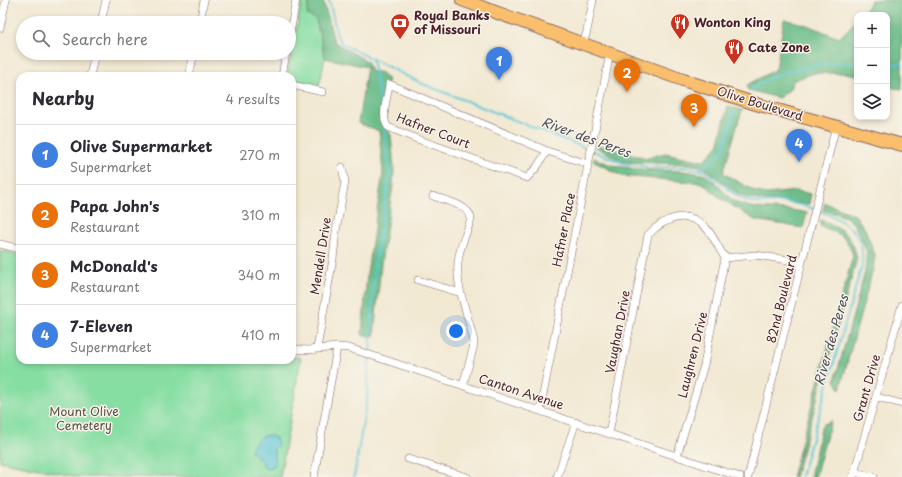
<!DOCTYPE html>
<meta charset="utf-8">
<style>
:root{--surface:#fff;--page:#f2f2f3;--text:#2b2b33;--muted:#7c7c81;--line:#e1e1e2;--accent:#111827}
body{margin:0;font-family:"Playpen Sans",sans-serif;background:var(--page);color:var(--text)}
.controls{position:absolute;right:12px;top:12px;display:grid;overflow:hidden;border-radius:8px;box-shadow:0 2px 6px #0003}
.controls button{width:36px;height:36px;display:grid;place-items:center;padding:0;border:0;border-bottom:1px solid var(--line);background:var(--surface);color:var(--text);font:20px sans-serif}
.you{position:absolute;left:456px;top:331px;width:14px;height:14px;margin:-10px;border:3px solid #fff;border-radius:50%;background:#1a73e8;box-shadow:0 0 0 6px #1a73e833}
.badge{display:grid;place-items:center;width:26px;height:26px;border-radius:50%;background:var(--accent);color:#fff;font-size:13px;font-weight:700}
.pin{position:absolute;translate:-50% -33px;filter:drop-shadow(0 1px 2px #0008)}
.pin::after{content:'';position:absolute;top:21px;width:14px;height:12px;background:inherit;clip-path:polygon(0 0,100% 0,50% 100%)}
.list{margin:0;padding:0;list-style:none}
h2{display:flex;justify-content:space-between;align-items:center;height:52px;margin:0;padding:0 16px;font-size:17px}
h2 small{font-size:13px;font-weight:400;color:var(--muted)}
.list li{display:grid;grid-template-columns:26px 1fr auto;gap:12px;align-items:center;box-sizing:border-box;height:60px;padding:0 16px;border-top:1px solid var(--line)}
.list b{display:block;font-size:15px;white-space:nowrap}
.list p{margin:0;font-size:13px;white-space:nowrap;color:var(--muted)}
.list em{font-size:13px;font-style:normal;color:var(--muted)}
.icon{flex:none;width:22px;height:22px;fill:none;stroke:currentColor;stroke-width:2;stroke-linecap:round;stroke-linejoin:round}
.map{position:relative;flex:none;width:902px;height:477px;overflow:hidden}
.search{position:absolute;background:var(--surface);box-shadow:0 2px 6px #0003;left:16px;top:16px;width:280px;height:44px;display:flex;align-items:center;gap:10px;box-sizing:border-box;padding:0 14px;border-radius:22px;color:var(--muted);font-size:15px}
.panel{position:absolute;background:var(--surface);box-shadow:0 2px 6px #0003;left:16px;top:72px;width:280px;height:292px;border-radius:12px}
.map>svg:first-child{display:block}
.green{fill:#86dea3;stroke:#687e67}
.forest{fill:#6cbd89;stroke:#5b6e5a}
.water{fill:#5dc7d8;stroke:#547382}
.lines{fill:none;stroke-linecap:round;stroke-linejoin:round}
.stream{stroke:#5dc7d8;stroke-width:2}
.minor-casing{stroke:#856666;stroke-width:8}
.primary-casing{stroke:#856666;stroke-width:14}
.minor{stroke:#fff;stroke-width:7}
.primary{stroke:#f9bf6c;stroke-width:12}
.labels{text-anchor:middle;stroke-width:3;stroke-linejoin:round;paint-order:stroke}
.poi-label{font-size:12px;font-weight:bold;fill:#4a1f2b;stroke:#f7f3e8;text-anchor:start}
.street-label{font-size:12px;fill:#4a1f2b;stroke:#f7f3e8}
.park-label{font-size:12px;fill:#594f49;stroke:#f7f3e8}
.water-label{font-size:13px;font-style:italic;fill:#50515f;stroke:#f7f3e8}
</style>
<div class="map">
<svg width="902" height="477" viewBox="0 0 902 477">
<rect width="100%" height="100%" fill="#f7f3e8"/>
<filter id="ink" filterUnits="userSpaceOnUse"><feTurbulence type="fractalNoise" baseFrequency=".025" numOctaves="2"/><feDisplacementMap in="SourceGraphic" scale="8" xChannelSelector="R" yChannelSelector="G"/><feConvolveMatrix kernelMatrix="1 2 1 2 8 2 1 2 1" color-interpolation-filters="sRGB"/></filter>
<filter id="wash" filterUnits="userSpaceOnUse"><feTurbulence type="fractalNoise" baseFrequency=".012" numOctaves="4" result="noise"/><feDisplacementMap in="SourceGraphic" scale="16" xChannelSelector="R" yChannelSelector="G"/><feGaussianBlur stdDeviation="0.9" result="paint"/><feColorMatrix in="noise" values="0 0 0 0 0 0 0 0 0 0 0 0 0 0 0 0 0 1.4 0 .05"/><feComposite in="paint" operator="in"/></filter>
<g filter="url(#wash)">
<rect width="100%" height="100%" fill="#f2e9d3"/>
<path class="green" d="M302,0H316V19L325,58L319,86L292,81V76H287Z
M0,250L20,255V360H292V356L301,358L280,477H78L0,461Z"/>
<path class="forest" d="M316,0H323L334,41L343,48L367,61L371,72C380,71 383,73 388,80L382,101L386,127L391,135L394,169L393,185L381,264L374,336L362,335L367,274L383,173L379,131L358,123L367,67L325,58L316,19L307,15L309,2Z
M871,0H902V89L887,87V15H862Z
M784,19L807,25L839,38L857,20V75L845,73H815L794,80L789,90L779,98L748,90L747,85L776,69Z
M728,106L742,110L723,173L756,192L767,194L797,191L811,194L809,204L761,200L747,198L738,194L712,173L700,166L687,164L627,162L622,161L596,147L597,145L646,158L665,153L703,161L718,146Z
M594,158C603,162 612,166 623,167C649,172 676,168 702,174C717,178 724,197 737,203C759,212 784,207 807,213L803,228L755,220L720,198L703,183L622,176L593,161Z
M825,203L855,215L865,229L875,255L873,269L840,389L835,380L865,272L867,252L853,223L846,217L823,210Z
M821,220C842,227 853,236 857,259L795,477H792L853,256C848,236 837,232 820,226Z
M831,421L815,477H810L822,425Z"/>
<path class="water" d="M268,435L276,438L278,445L274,449V459L276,462L274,466L269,468L264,467L262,461L251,451C254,443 259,436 268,435Z"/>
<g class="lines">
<path class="stream" d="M329,0L337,35L342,44L423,84L626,164C635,165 643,167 653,167C668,168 686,165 701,170C721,177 731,198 752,202C763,204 774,201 785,202C797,203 809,207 820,211C847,221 866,234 862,265L801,477
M372,60L382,109
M887,65L902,63
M752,89C778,69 824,61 857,63
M699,170L707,165L723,150L735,111
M370,353L375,262L390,175L384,125
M354,477L367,398L369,357"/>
</g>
</g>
<g filter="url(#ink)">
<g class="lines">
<g class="minor-casing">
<path id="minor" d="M101,23L106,0
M200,23L204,0
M0,28L6,0
M289,39L296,0
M583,44L587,31L593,0
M90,76L95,53
M189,76L194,53
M282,76L286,53
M292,85L323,92
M547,151L537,167L527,178L417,139L388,127C380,117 388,96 389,84L547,151L588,164
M433,196C444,200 469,205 471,218C468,231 461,243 459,256C453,284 469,315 474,342L473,349L463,385
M0,244L20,249
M418,280L461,293
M317,348L333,259L336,231L345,182L342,167
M292,349L308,350L337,347L349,348L740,477
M877,397L902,404
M540,410L610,53
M609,433L648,235C664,218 688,208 707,229C714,237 719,249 725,258L755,255L802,262
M677,456L704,365L725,258
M408,459L467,477
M855,472L874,477
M314,477L337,347
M557,477L576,422
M748,477L836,126
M853,477L902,305"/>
</g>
<g class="primary-casing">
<path id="primary" d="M462,0L683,80L756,104L902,145"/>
</g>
<use href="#minor" class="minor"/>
<use href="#primary" class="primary"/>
</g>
</g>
<defs>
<g id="bank-pin" transform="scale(1)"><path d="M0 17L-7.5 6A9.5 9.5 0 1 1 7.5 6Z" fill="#c8321e" stroke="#f7f3e8"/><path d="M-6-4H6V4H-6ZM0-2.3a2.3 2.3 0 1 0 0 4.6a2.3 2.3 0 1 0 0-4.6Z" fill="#fff"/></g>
<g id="restaurant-pin" transform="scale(1)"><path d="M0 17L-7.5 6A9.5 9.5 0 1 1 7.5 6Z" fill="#c8321e" stroke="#f7f3e8"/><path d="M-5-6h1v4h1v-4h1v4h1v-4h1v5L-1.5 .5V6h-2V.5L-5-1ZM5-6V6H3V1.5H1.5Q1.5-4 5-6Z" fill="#fff"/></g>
</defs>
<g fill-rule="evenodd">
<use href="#bank-pin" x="400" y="23"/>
<use href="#restaurant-pin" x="680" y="23"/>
<use href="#restaurant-pin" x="734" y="48"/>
</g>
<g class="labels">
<g class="poi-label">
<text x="414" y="20">Royal Banks<tspan x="414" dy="14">of Missouri</tspan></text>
<text x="694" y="27">Wonton King</text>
<text x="748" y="52">Cate Zone</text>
</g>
<g class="street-label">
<text transform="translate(760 104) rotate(17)" y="4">Olive Boulevard</text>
<text transform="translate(433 131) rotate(21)" y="4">Hafner Court</text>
<text transform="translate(564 230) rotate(-79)" y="4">Hafner Place</text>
<text transform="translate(321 256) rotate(-81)" y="4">Mendell Drive</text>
<text transform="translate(782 299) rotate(-76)" y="4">82nd Boulevard</text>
<text transform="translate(618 332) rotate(-79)" y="4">Vaughan Drive</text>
<text transform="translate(693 355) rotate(-76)" y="4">Laughren Drive</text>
<text transform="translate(867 388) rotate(-74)" y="4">Grant Drive</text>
<text transform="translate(521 392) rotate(18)" y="4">Canton Avenue</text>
</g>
<g class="park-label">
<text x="84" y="416">Mount Olive<tspan x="84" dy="14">Cemetery</tspan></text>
</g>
<g class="water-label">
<text transform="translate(586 137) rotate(20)" y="5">River des Peres</text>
<text transform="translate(831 340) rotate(-74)" y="5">River des Peres</text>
</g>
</g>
</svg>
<div class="controls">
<button>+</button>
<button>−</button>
<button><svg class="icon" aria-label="layers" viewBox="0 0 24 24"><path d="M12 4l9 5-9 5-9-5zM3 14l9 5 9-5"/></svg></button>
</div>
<div class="you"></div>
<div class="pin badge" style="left:499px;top:80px;background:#3f7fe0">1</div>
<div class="pin badge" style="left:627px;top:92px;background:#e8710a">2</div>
<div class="pin badge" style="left:694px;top:127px;background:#e8710a">3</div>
<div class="pin badge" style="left:799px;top:162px;background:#3f7fe0">4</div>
<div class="search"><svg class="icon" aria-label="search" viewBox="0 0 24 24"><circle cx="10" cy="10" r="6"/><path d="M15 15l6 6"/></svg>Search here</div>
<section class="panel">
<h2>Nearby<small>4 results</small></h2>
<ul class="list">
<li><span class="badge" style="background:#3f7fe0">1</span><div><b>Olive Supermarket</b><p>Supermarket</p></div><em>270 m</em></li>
<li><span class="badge" style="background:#e8710a">2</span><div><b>Papa John's</b><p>Restaurant</p></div><em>310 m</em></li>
<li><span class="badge" style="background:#e8710a">3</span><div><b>McDonald's</b><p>Restaurant</p></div><em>340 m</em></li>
<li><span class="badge" style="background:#3f7fe0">4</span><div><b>7-Eleven</b><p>Supermarket</p></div><em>410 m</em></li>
</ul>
</section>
</div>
